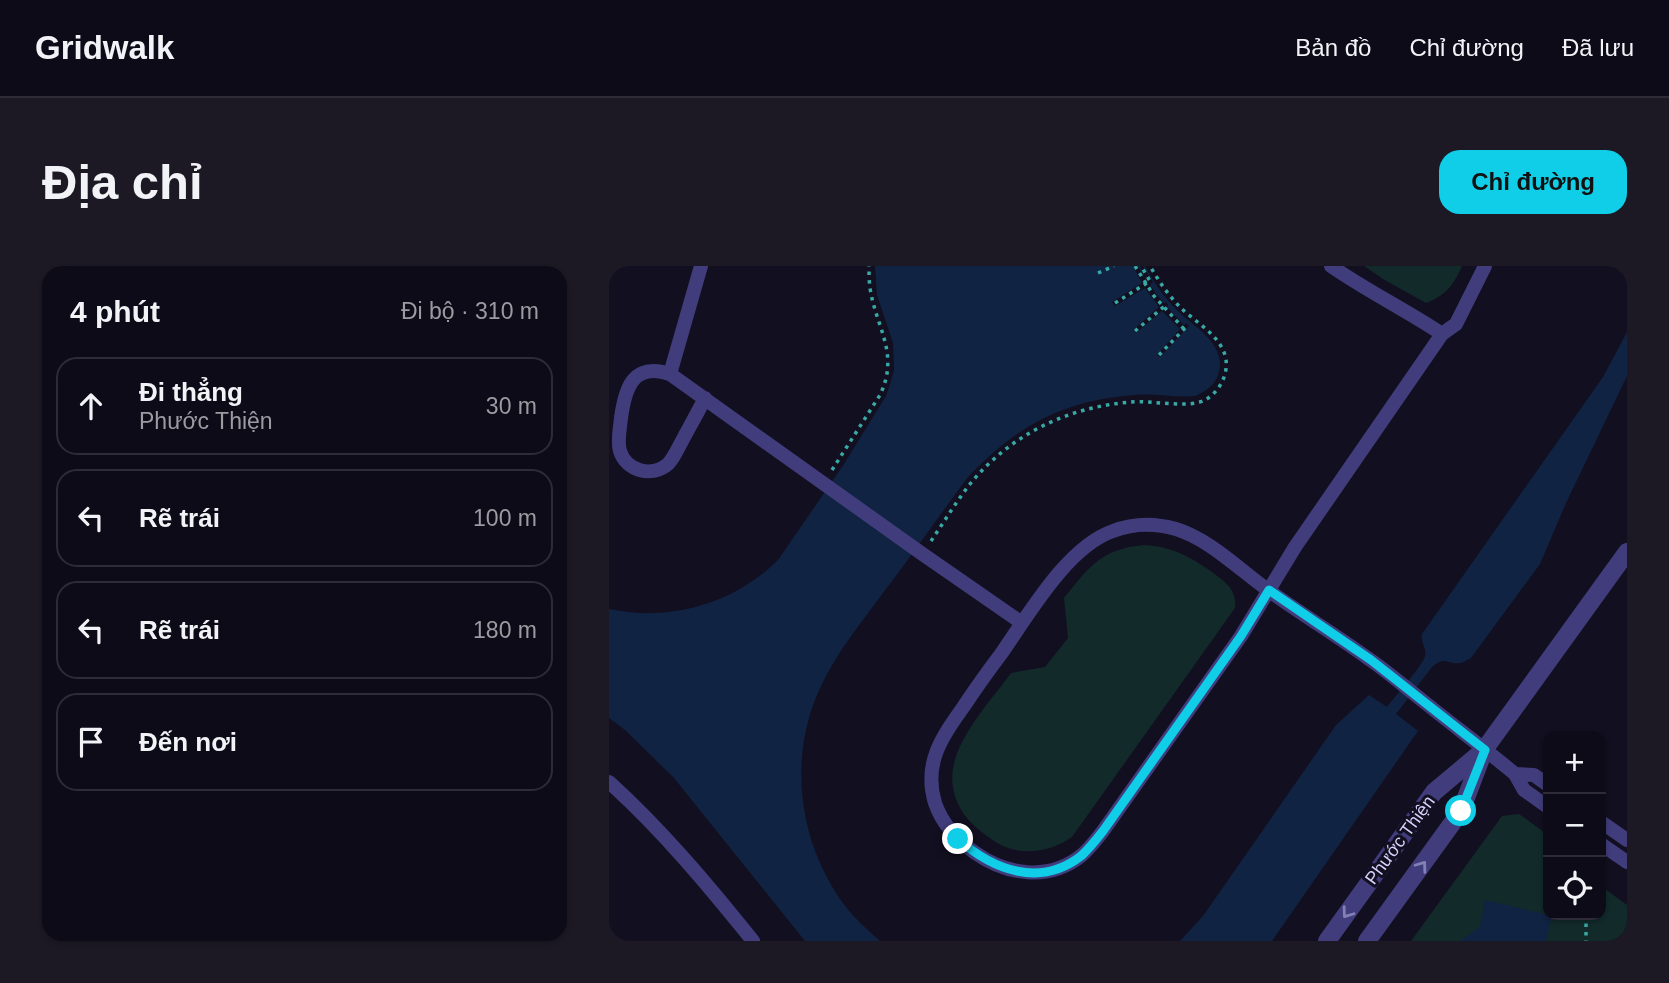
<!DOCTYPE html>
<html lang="vi">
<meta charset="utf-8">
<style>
:root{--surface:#0e0b18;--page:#1c1925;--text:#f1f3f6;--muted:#9b9ba2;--line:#2e2b37;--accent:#11cee8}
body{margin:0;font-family:Arial,sans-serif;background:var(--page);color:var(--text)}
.controls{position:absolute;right:21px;bottom:21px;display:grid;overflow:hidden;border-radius:14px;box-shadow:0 2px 5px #0004}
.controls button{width:63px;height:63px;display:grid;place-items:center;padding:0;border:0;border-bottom:2px solid var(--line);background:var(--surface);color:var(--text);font:35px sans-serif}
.stop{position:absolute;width:21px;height:21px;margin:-16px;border:5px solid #11cee8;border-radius:50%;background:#fff}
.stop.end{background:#11cee8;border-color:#fff;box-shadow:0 2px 7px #0008}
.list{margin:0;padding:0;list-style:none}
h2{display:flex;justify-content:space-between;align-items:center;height:91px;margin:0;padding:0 28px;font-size:30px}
h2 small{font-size:23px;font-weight:400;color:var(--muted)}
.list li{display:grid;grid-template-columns:46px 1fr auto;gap:21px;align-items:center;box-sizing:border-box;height:98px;margin:0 14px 14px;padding:0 14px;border:2px solid var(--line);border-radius:21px}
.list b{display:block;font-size:26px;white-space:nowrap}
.list p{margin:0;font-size:23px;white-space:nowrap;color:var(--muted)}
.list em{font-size:23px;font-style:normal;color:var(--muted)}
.icon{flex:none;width:38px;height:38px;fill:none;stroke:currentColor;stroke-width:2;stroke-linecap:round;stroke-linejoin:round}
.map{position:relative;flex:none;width:1018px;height:675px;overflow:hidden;border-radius:21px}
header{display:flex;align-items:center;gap:42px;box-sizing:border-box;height:98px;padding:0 35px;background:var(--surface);border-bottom:2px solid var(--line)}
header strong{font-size:33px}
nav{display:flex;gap:38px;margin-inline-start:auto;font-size:24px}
.intro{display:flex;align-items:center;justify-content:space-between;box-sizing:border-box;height:168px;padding:0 42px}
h1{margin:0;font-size:49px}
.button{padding:18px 32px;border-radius:21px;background:var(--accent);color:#111;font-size:24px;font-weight:700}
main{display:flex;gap:42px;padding:0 42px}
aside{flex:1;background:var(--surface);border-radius:21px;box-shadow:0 2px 5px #0004}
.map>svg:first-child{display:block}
.green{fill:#122a2a}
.water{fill:#112342}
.pier{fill:#120f20}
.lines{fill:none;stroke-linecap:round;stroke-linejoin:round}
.path{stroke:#37aaa6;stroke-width:3.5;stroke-dasharray:3.5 5;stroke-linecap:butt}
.minor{stroke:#413d7c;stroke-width:14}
.tertiary{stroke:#413d7c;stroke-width:18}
.oneway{stroke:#8480b6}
.route{stroke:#11cee8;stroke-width:9}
.labels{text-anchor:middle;stroke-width:6;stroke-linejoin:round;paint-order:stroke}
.street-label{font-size:18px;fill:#d7d2fc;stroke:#120f20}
</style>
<header>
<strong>Gridwalk</strong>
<nav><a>Bản đồ</a><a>Chỉ đường</a><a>Đã lưu</a></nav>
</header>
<div class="intro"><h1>Địa chỉ</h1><a class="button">Chỉ đường</a></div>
<main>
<aside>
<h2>4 phút<small>Đi bộ · 310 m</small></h2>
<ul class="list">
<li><svg class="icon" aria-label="ahead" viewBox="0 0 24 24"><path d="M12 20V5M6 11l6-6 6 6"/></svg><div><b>Đi thẳng</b><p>Phước Thiện</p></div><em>30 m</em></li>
<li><svg class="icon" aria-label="left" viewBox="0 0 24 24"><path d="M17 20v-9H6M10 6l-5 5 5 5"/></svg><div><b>Rẽ trái</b></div><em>100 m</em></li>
<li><svg class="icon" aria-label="left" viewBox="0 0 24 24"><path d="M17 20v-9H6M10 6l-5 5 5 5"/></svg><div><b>Rẽ trái</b></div><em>180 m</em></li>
<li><svg class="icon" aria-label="arrive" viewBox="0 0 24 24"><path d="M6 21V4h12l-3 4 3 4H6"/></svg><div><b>Đến nơi</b></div></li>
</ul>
</aside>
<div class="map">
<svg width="1018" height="675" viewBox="0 0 1018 675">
<rect width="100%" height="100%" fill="#120f20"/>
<path class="green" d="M755,0H853C845,19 836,30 817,37L774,13Z
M535,279C564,281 580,290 603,306C616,316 628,323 626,342L463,571C445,584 418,590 397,581C388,578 381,572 374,567C353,552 340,529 344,503C348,471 383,433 402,407L436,401L459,372L455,332C481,300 492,283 535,279Z
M910,548L939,569V649H992V620L1018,639V675H802L893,550Z"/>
<path class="water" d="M266,0H536C544,15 553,28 564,40C582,60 620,77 609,109C606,119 596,126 586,130C566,132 546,127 526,129C455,134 407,160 359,211C330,250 303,289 274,327C252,357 228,386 212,420C178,491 189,578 237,641C247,654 259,664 271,675H196L65,512L16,464L0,452V343C61,356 125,338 169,294L235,198L277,130L281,118L285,104L284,77L268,29Z
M1018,66V110L957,237L931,298L862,392C859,393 854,397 851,397C838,399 837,389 823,401L787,448L809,465L663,675H571L594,650L727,459L760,429L778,441C786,430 813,401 816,390C818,381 811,377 813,368L994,111Z
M876,634L943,650L937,675H851L871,661Z"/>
<path class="pier" d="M524,0H529L537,14L531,0H534L544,16L541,19L548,29L555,37L557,36L559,39L558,41L575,59L577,57L580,60L551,91L548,89L571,63L553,45L527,67L524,64L550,41L536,22L506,40L503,36L533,17Z"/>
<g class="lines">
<path class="path" d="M526,0L545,30L575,63
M489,7L505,0
M506,37L541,15L532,0
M526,65L558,38
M550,89L578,60
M223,204L271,129C291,87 267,62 261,22C260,15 260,7 260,0
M322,275C335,256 347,236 361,218C402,168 459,141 522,136C543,134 579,143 596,134C611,126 621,106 616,89C609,67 584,55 569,39C558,27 549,14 541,0
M992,621L995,616
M977,649V675"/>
<path class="minor" d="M92,0L61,108L312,287L413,357
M722,0C758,25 797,44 833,68
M876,0L847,58L833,68L686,281L632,370L494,565C487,574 481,582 473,589C440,616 397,609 365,586C348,574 333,557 326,537C314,497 333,471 355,440C367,422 379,405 392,388C420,348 458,281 504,265C525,257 546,257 567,263C600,273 631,304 659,324C692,348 727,369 760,393C779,406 796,421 814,435C845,460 876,483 906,508L915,524L939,541
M61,108C24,96 16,122 12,152C11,163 8,175 11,185C17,205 43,212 59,198C65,192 69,182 73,175C81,160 89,146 96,132
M906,508L925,509L939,519
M0,516C53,564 99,619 144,675
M992,556L1018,574
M992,578L1018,596"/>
<path class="tertiary" d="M718,675L825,526L875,484L1018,286
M758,675L852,545L874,487"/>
</g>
<defs><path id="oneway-chevron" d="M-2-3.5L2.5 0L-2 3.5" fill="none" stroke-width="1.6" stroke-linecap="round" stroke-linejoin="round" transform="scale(1.75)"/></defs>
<g class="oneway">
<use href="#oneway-chevron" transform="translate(813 600) rotate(-54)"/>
<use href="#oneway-chevron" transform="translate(738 647) rotate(126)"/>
</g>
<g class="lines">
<path class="route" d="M349,573C384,604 431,622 472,590C480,583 487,574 494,565L632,370L660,324L762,394L876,484L852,545"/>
</g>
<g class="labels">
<g class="street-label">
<text transform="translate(791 574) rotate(-54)" y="6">Phước Thiện</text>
</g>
</g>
</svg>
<div class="controls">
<button>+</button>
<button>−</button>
<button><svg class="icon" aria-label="locate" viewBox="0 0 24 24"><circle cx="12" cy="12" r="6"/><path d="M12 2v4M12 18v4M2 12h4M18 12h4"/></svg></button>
</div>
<div class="stop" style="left:852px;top:545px"></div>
<div class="stop end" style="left:349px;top:573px"></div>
</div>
</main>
